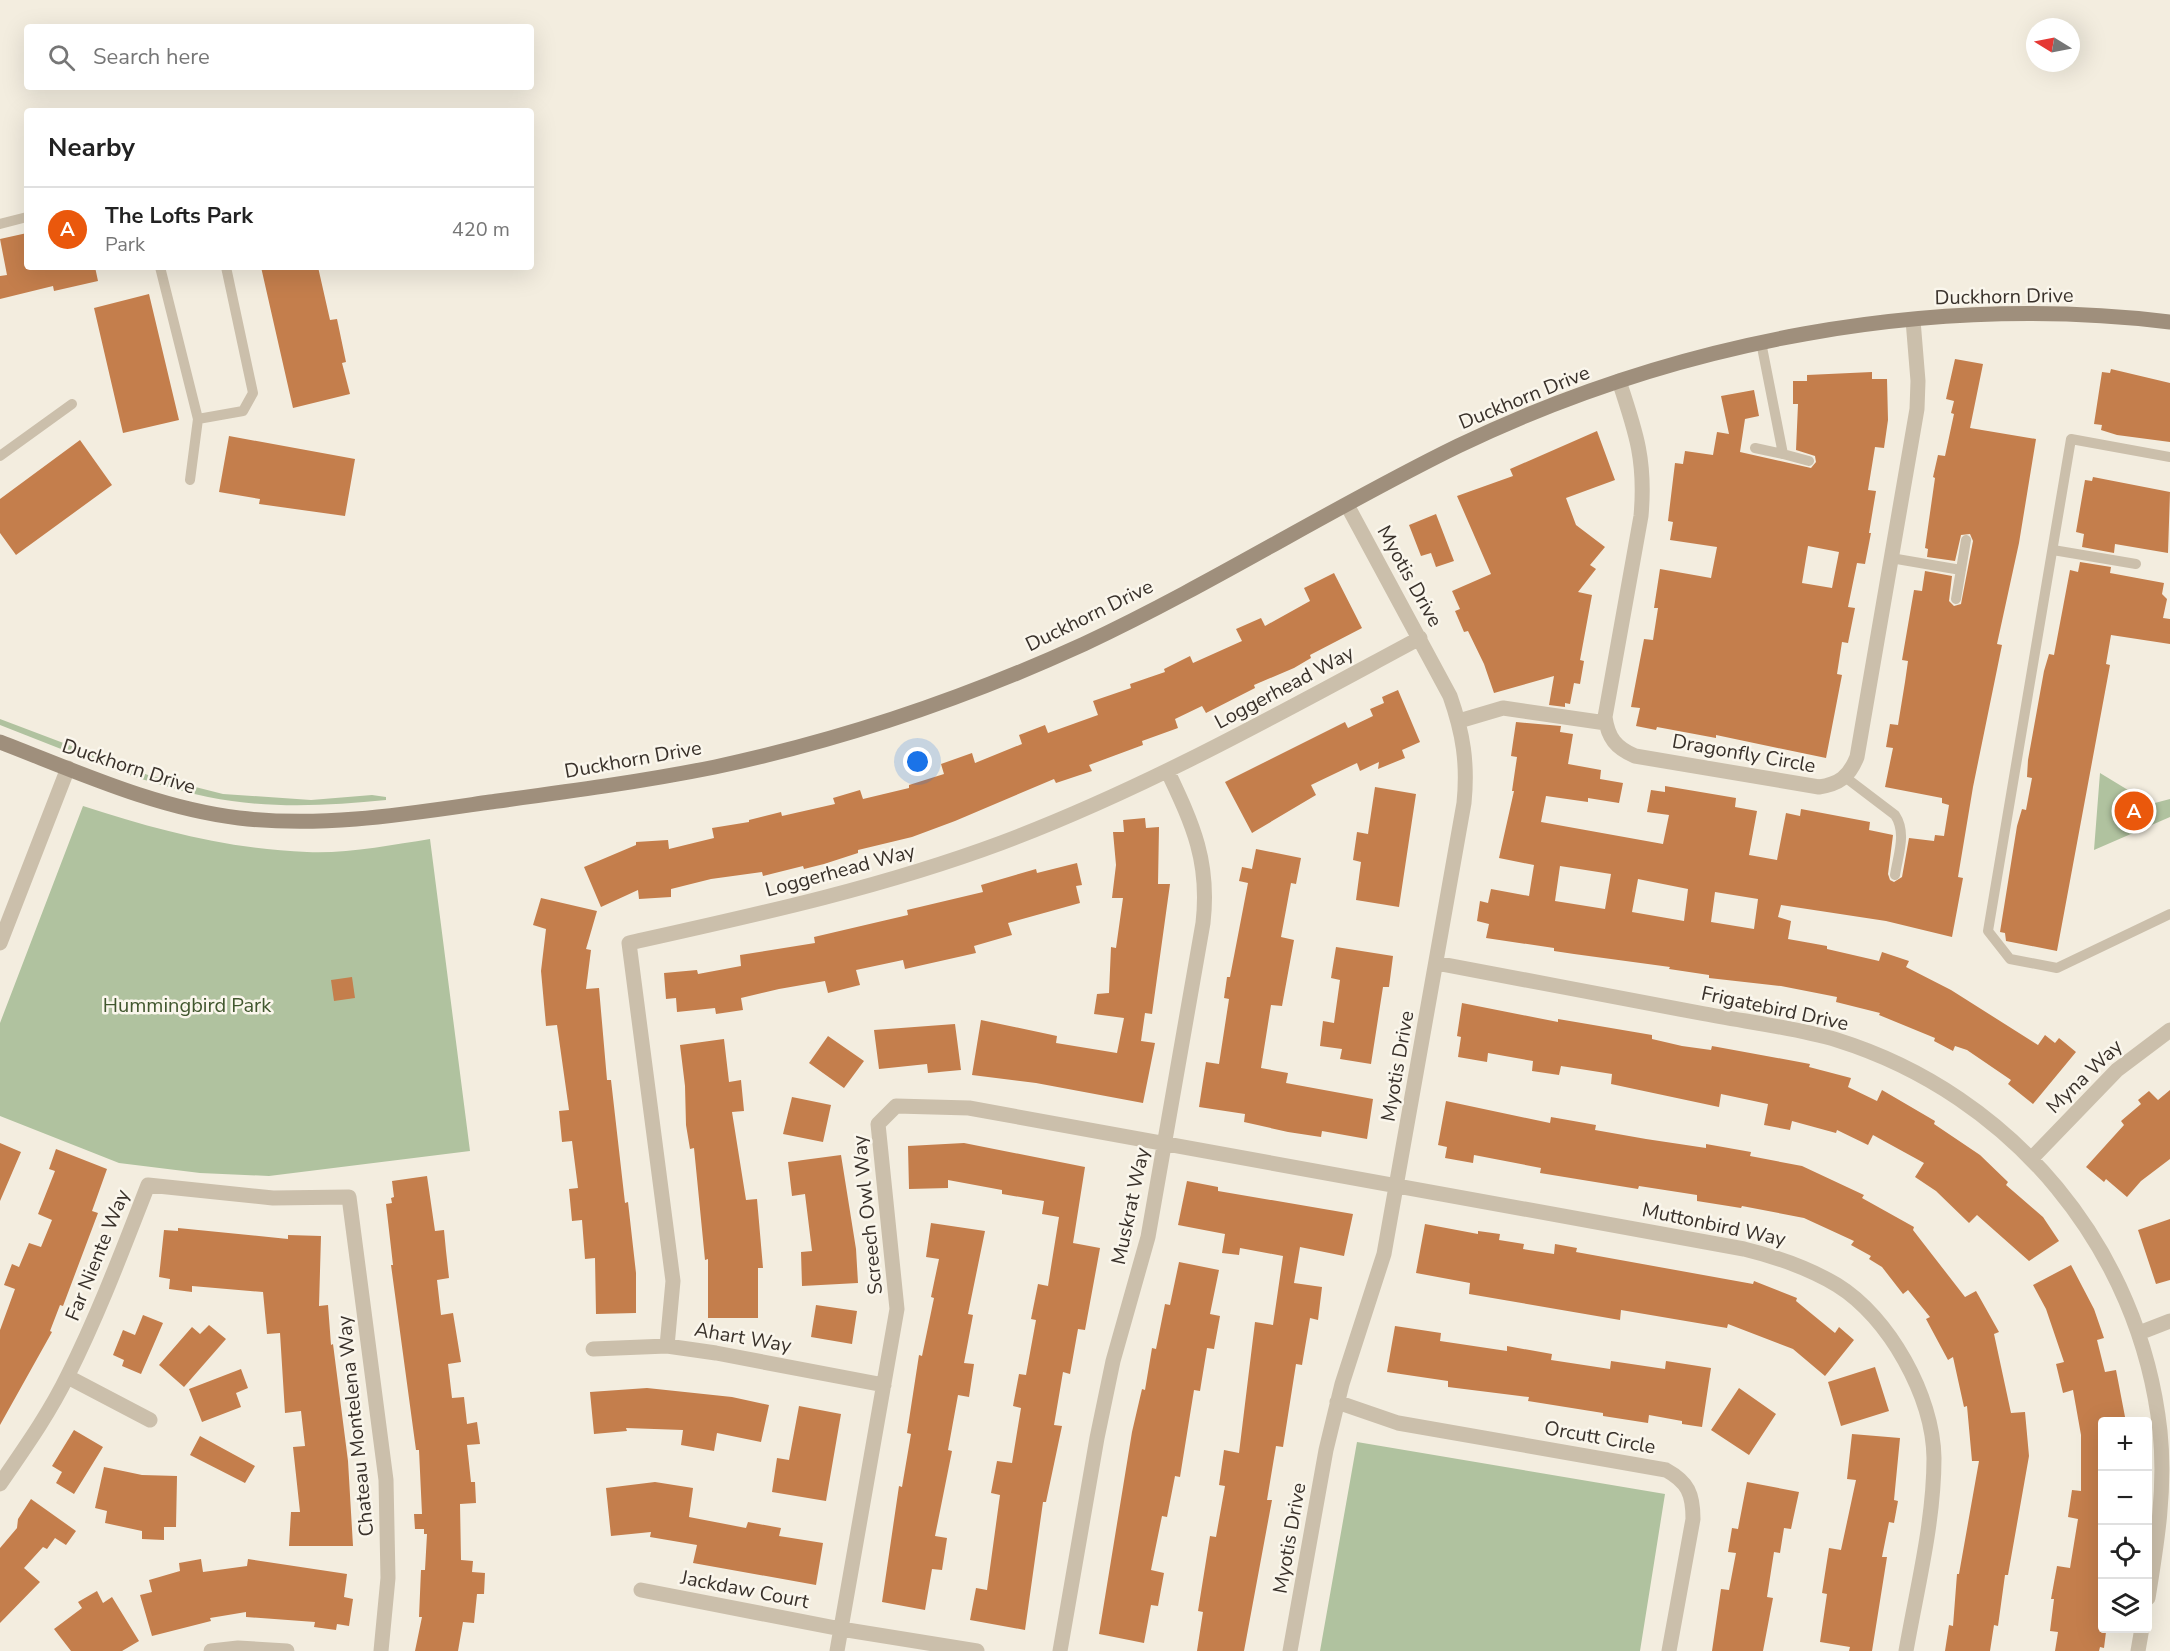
<!DOCTYPE html>
<meta charset="utf-8">
<style>
:root{--surface:#fff;--page:#f6f6f6;--text:#222;--muted:#767676;--line:#e0e0e0;--accent:#ea580c}
body{margin:0;font-family:"Nunito Sans",sans-serif;background:var(--page);color:var(--text)}
.controls{position:absolute;right:18px;bottom:18px;display:grid;overflow:hidden;border-radius:6px;box-shadow:0 6px 24px #0002}
.controls button{width:54px;height:54px;display:grid;place-items:center;padding:0;border:0;border-bottom:2px solid var(--line);background:var(--surface);color:var(--text);font:30px sans-serif}
.compass{position:absolute;left:2026px;top:18px;width:54px;height:54px;border-radius:50%;background:var(--surface);box-shadow:0 6px 24px #0002;rotate:280deg}
.you{position:absolute;left:918px;top:762px;width:21px;height:21px;margin:-15px;border:4px solid #fff;border-radius:50%;background:#1a73e8;box-shadow:0 0 0 9px #1a73e833}
.badge{display:grid;place-items:center;width:39px;height:39px;border-radius:50%;background:var(--accent);color:#fff;font-size:20px;font-weight:700}
.pin{position:absolute;translate:-50% -50%;border:3px solid #fff;box-shadow:0 2px 6px #0006}
.list{margin:0;padding:0;list-style:none}
h2{display:flex;justify-content:space-between;align-items:center;height:78px;margin:0;padding:0 24px;font-size:26px}
h2 small{font-size:20px;font-weight:400;color:var(--muted)}
.list li{display:grid;grid-template-columns:39px 1fr auto;gap:18px;align-items:center;box-sizing:border-box;height:84px;padding:0 24px;border-top:2px solid var(--line)}
.list b{display:block;font-size:22px;white-space:nowrap}
.list p{margin:0;font-size:20px;white-space:nowrap;color:var(--muted)}
.list em{font-size:20px;font-style:normal;color:var(--muted)}
.icon{flex:none;width:33px;height:33px;fill:none;stroke:currentColor;stroke-width:2;stroke-linecap:round;stroke-linejoin:round}
.map{position:relative;flex:none;width:2170px;height:1651px;overflow:hidden}
.search{position:absolute;background:var(--surface);box-shadow:0 6px 24px #0002;left:24px;top:24px;width:510px;height:66px;display:flex;align-items:center;gap:15px;box-sizing:border-box;padding:0 21px;border-radius:6px;color:var(--muted);font-size:22px}
.panel{position:absolute;background:var(--surface);box-shadow:0 6px 24px #0002;left:24px;top:108px;width:510px;height:162px;border-radius:6px}
.map>svg:first-child{display:block}
.green{fill:#b0c29f}
.building{fill:#c47e4c;fill-rule:evenodd}
.lines{fill:none;stroke-linecap:round;stroke-linejoin:round}
.lane{stroke:#cbbfab;stroke-width:10}
.street{stroke:#cbbfab;stroke-width:15}
.secondary{stroke:#9f8f7c;stroke-width:15}
.labels{text-anchor:middle;stroke-width:5;stroke-linejoin:round;paint-order:stroke}
.street-label{font-size:20px;fill:#39312a;stroke:#faf6ec}
.park-label{font-size:20px;fill:#41572e;stroke:#faf6ec}
</style>
<div class="map">
<svg width="2170" height="1651" viewBox="0 0 2170 1651">
<rect width="100%" height="100%" fill="#f3eddf"/>
<path class="green" d="M0,719L148,775L223,794L311,800L372,795L386,797V800C327,806 267,809 208,797C136,782 68,751 0,725Z
M2100,773L2151,804L2170,799V817L2094,850Z
M83,806C156,830 229,849 307,852C345,854 392,845 430,839L470,1151L269,1176L200,1173L119,1163L0,1116V1023Z
M1357,1442L1665,1494L1640,1651H1320Z"/>
<path class="building" d="M27,233V267H95L98,281L54,291L53,286L0,299V276L7,275L0,239Z
M261,267H318L330,320L337,319L346,362L342,363L350,394L293,408Z
M149,294L179,420L123,433L94,308Z
M1955,359L1983,364L1970,428L2036,439L2019,543L1997,644L2002,645L1973,787L1958,877L1963,878L1952,937L1886,921L1781,905L1778,917L1791,921L1788,939L1827,946V949L1879,961L1882,952L1909,961L1906,967L1951,990L2038,1045L2045,1035L2055,1043L2059,1038L2076,1052L2033,1104L2008,1084L2011,1080L1967,1050L1955,1046L1953,1051L1934,1041L1935,1038L1879,1015L1880,1013L1836,1002L1837,997L1781,986L1709,978V975L1669,969L1670,967L1574,954L1554,951V948L1486,938L1489,924L1477,921L1480,901L1488,903L1491,889L1529,896L1534,865L1499,858L1514,791H1512L1517,757L1511,756L1516,722L1561,726L1560,732L1573,734L1568,764L1601,770L1600,779L1623,783L1619,803L1588,798V802L1546,796L1541,822L1663,844L1669,815L1647,812L1651,790L1665,792V786L1736,798L1735,807L1757,811L1749,855L1777,860L1786,813L1800,816L1801,809L1870,822L1869,830L1893,835L1888,874L1890,880L1894,882L1902,877L1909,838L1934,841L1935,835L1944,836L1949,805L1942,803V798L1885,787L1893,748L1886,747L1890,724L1898,725L1905,682L1908,661L1902,660L1914,590L1922,591L1925,571L1952,576L1949,601L1954,606L1961,604L1973,541L1970,534L1961,535L1955,561L1927,557L1928,549L1925,548L1935,478L1933,477L1938,455L1945,456L1954,414L1951,413L1954,401L1946,399ZM1560,866L1611,874L1605,909L1555,901ZM1638,879L1688,889L1684,921L1632,912ZM1715,892L1758,899L1754,929L1711,922Z
M2111,369L2170,383V442L2117,435L2101,430L2102,425L2094,424L2102,372L2110,373Z
M1872,372V379H1887L1888,420L1884,448L1875,447L1868,490L1876,491L1869,533H1871L1865,564L1857,563L1848,607L1855,608L1848,643L1842,642L1837,674L1842,675L1826,758L1716,735V738L1657,727L1656,730L1636,726L1640,708L1631,707L1644,639L1653,640L1658,608H1654L1660,569L1711,578L1717,547L1670,540L1673,522L1668,521L1675,463L1683,464L1685,451L1713,455L1717,432L1729,434L1721,396L1754,390L1759,416L1745,419L1740,452L1811,468L1816,462L1815,456L1796,450L1798,404H1793V381H1807V375ZM1808,546L1839,552L1832,588L1802,583Z
M1597,431L1615,480L1566,498L1576,525L1605,547L1590,565L1596,569L1578,592L1592,595L1580,660L1584,661L1580,684L1574,683L1570,704L1565,703V707L1549,705L1554,676L1494,693L1484,664L1468,631L1464,632L1455,611L1460,609L1452,591L1491,574L1457,496L1513,476L1510,469Z
M229,436L355,459L345,516L259,504L260,499L219,492Z
M80,440L112,485L16,555L0,533V499Z
M2093,477L2170,492L2168,553L2115,544L2114,553L2082,547L2084,534L2076,532L2085,480L2092,481Z
M1436,514L1454,561L1436,567L1431,553L1421,556L1409,525Z
M2080,562L2111,567L2110,573L2164,583L2162,594L2167,599L2163,618L2170,619V644L2111,635L2106,664L2110,665L2057,951L2006,941L2005,933L2000,932L2017,826L2022,809L2026,810L2032,778L2027,777L2028,760L2044,671L2049,654L2054,655L2070,570L2078,572Z
M1334,573L1362,628L1310,655L1311,658L1294,668L1254,685L1255,688L1206,713L1202,706L1175,719L1178,728L1142,741L1143,745L1089,765L1092,771L1056,783L1054,779L955,821L912,837L858,850V853L824,864L804,869L803,866L763,876L762,872L711,879L671,889V897L639,899L638,890L601,907L584,867L636,845V842L668,840L669,849L714,838L712,828L749,822V820L781,812L782,816L835,804L833,798L860,790L863,799L909,788V785L944,774L941,764L972,753L975,763L1022,744L1019,735L1045,725L1048,733L1098,715L1093,701L1131,688L1130,684L1165,672L1164,669L1190,656L1193,663L1242,641L1236,629L1261,618L1265,626L1310,601L1304,588Z
M1398,690L1420,742L1402,750L1405,758L1378,769L1379,762L1360,771L1357,763L1311,785L1316,795L1252,833L1225,782L1345,722L1348,728L1373,716L1370,709L1384,703L1382,697Z
M1375,787L1416,794L1399,907L1356,900L1361,862L1353,860L1357,832L1368,834Z
M1145,818L1146,828L1159,827L1158,884H1170L1152,1014L1145,1013L1141,1041L1155,1043L1143,1103L1036,1083L972,1075L981,1020L1057,1036L1056,1043L1117,1053L1124,1018L1094,1014L1097,994L1109,993L1111,947L1116,948L1123,898H1112L1116,865L1113,832H1124L1123,820Z
M1256,849L1301,858L1296,884L1291,883L1281,937L1294,940L1282,1006L1271,1005L1261,1068L1288,1073L1286,1083L1373,1099L1367,1139L1322,1131L1321,1137L1288,1132L1244,1122L1245,1114L1199,1107L1206,1062L1219,1064L1229,999L1224,998L1227,977H1230L1248,883L1239,881L1242,867L1252,869Z
M1077,863L1082,885L1076,886L1080,903L1008,923L1012,935L974,946L976,953L905,969L903,960L856,970L860,985L828,993L825,981L779,989L741,998L743,1010L716,1014L715,1008L677,1012L676,998L666,999L664,973L697,970L698,974L741,966L740,955L815,943L814,937L908,915L907,910L983,892L981,885L1036,869L1037,873Z
M541,898L597,911L586,949L591,950L586,989L599,988L607,1080H611L625,1203L628,1202L636,1273V1313L596,1314L595,1258L585,1259L582,1220L572,1221L569,1189L578,1188L572,1141L562,1142L559,1111L569,1110L557,1025L546,1026L541,971L546,929L533,925Z
M1336,947L1393,956L1389,987H1383L1371,1064L1340,1059L1342,1049L1320,1046L1323,1021L1334,1023L1340,980L1331,978Z
M352,977L355,998L334,1001L331,980Z
M1462,1003L1558,1022V1019L1652,1035V1039L1682,1046L1711,1050L1712,1046L1810,1064L1809,1067L1851,1078L1848,1087L1877,1101L1882,1090L1935,1121L1934,1124L1980,1155L2008,1182L2006,1185L2043,1217L2059,1241L2029,1261L1977,1215L1969,1223L1936,1191L1915,1177L1924,1163L1873,1135L1868,1145L1837,1130L1836,1133L1792,1121L1790,1130L1764,1125L1768,1104L1721,1094L1719,1107L1611,1084L1612,1074L1561,1066L1559,1075L1532,1071L1533,1061L1488,1053L1487,1062L1458,1057L1461,1037L1457,1036Z
M955,1024L961,1070L928,1073L927,1064L879,1069L874,1030Z
M828,1036L864,1061L844,1088L809,1063Z
M724,1039L729,1082L741,1080L744,1111L732,1112L746,1200L757,1199L763,1268H758V1318H708V1259L705,1260L694,1148L690,1149L686,1125L685,1086L680,1045Z
M2170,1090V1159L2141,1181L2127,1197L2106,1179L2104,1182L2086,1167L2124,1125L2121,1121L2141,1104L2138,1100L2149,1091L2158,1100Z
M792,1097L831,1105L823,1142L783,1134Z
M1446,1101L1550,1123L1551,1117L1596,1125L1595,1130L1646,1139L1706,1148V1144L1751,1152L1750,1156L1802,1166L1864,1195L1862,1198L1914,1227L1913,1230L1965,1297L1976,1291L1999,1332L1994,1334L2011,1413L2025,1412L2029,1456L2008,1575H2005L1998,1626L1994,1625L1990,1651H1945L1949,1625L1953,1626L1957,1574H1959L1979,1461H1972L1967,1406L1964,1407L1953,1357L1948,1360L1926,1319L1930,1317L1908,1290L1903,1294L1882,1267L1869,1259L1871,1256L1851,1245L1854,1241L1804,1218L1742,1206L1741,1208L1697,1201V1195L1639,1186L1638,1189L1540,1173L1541,1168L1474,1155L1473,1163L1445,1158L1447,1147L1438,1145Z
M0,1143L21,1152L0,1201Z
M964,1143L1085,1167L1073,1243L1100,1248L1085,1330L1078,1329L1070,1374L1063,1372L1054,1425L1062,1426L1046,1502H1043L1025,1630L970,1620L976,1588L987,1590L1000,1495L991,1493L997,1461L1012,1463L1021,1408L1013,1406L1019,1374L1026,1375L1036,1320L1031,1319L1038,1284L1048,1286L1059,1217L1042,1214L1044,1201L1002,1194V1190L948,1180V1188L909,1189L908,1146Z
M56,1149L107,1169L92,1211L98,1213L63,1306L60,1305L50,1331L52,1332L0,1425V1330L15,1289L4,1285L12,1264L19,1267L29,1243L41,1247L52,1220L38,1214L55,1171L49,1169Z
M841,1155L856,1249L858,1283L802,1286L801,1252L812,1251L805,1194L792,1196L788,1162Z
M427,1176L435,1231L444,1230L446,1251L449,1278L437,1280L441,1315L453,1313L461,1362L448,1364L452,1398L464,1397L467,1424L477,1422L480,1444L467,1445L471,1482H475L476,1503L460,1504L461,1560L473,1561L472,1572L485,1573L484,1594H477L474,1623L463,1622L458,1651H415L422,1617H419L421,1570H425L427,1534H424V1529H415L414,1514H422L419,1450H416L391,1265H393L386,1204L392,1203L391,1198L394,1197L392,1181Z
M1187,1181L1218,1187V1191L1353,1214L1344,1256L1300,1247L1294,1283L1322,1287L1318,1320L1310,1318L1302,1365L1296,1364L1283,1447L1276,1446L1267,1500H1272L1244,1651H1197L1203,1612L1198,1611L1210,1536L1216,1537L1225,1486L1219,1485L1224,1450L1239,1453L1255,1322L1273,1325L1283,1256L1240,1248L1239,1255L1222,1253L1225,1234L1178,1225Z
M2170,1219V1280L2156,1284L2138,1230Z
M931,1223L985,1231L968,1314L973,1315L964,1363L974,1364L969,1397L958,1395L948,1450L952,1451L935,1536L947,1538L942,1570L932,1569L925,1610L882,1602L899,1486L902,1487L911,1434L907,1433L919,1355L922,1356L934,1298L931,1297L939,1259L926,1257Z
M1425,1224L1478,1234V1231L1500,1234L1499,1240L1524,1244L1523,1249L1554,1254L1555,1244L1577,1248L1576,1252L1753,1284L1754,1281L1797,1298L1796,1301L1835,1333L1839,1327L1854,1340L1825,1376L1793,1349L1728,1324L1727,1328L1621,1310L1620,1320L1469,1294L1470,1283L1416,1273Z
M178,1228L288,1239V1235L321,1236L319,1306L328,1305L331,1345L333,1344L348,1461L353,1546H289L291,1512H300L293,1447L305,1446L301,1411L285,1413L280,1333L267,1334L263,1292L192,1286V1292L169,1289L170,1279L159,1277L164,1230L178,1231Z
M1179,1262L1219,1270L1210,1314L1220,1316L1214,1349L1207,1348L1200,1391L1194,1390L1180,1477L1175,1476L1167,1517L1162,1516L1151,1570L1164,1573L1158,1606L1151,1605L1144,1643L1099,1634L1132,1432L1142,1389L1145,1390L1152,1348L1156,1349L1165,1304L1170,1305Z
M2071,1265L2094,1309L2104,1338L2097,1340L2105,1372L2116,1370L2126,1422H2103V1632H2106L2104,1648L2100,1647L2099,1651H2055L2058,1632L2050,1631L2054,1599H2051L2057,1566L2070,1568L2078,1519L2068,1517L2072,1490L2081,1491V1435L2073,1390L2063,1393L2056,1364L2064,1362L2046,1309L2033,1285Z
M816,1305L857,1311L852,1344L811,1337Z
M143,1315L163,1323L141,1374L122,1366L124,1360L113,1355L123,1330L135,1335Z
M209,1325L226,1339L184,1387L159,1365L192,1327L200,1334Z
M1395,1326L1441,1333L1440,1341L1507,1351V1346L1552,1354L1551,1360L1610,1369L1611,1361L1665,1369L1666,1361L1711,1368L1702,1427L1682,1424V1421L1649,1415L1648,1423L1603,1416V1413L1528,1401L1529,1397L1448,1387V1381L1387,1372Z
M1875,1367L1889,1411L1841,1426L1828,1382Z
M241,1369L248,1388L236,1393L241,1407L202,1422L189,1389Z
M647,1388L732,1397L769,1405L761,1442L717,1433L714,1451L681,1445L683,1430L626,1428L627,1431L594,1434L590,1392Z
M1739,1388L1776,1414L1749,1455L1711,1430Z
M799,1406L841,1414L826,1501L772,1492L777,1458L789,1460Z
M74,1430L103,1447L74,1494L56,1483L62,1472L52,1466Z
M1852,1434L1900,1438L1894,1500L1898,1501L1894,1523L1889,1522L1882,1557H1887L1872,1651H1849L1850,1647L1820,1642L1827,1594L1822,1593L1829,1548L1841,1550L1856,1480L1847,1479Z
M200,1436L255,1466L245,1483L190,1455Z
M104,1467L142,1475L177,1476L176,1527H164V1540L142,1539V1531L105,1523L107,1511L95,1508Z
M655,1482L693,1488L689,1517L746,1528L748,1522L781,1528L779,1536L823,1543L816,1585L693,1563L697,1545L650,1537L651,1532L611,1536L606,1488Z
M1747,1482L1799,1492L1791,1529L1784,1528L1780,1553L1774,1552L1767,1597L1773,1598L1763,1651H1712L1721,1589L1729,1590L1736,1553L1728,1552L1732,1528L1738,1529Z
M31,1499L76,1531L66,1545L55,1538L47,1549L43,1547L24,1568L40,1582L0,1623V1548L17,1528L18,1519Z
M201,1559L203,1572L247,1566L248,1559L347,1574L344,1597L353,1599L349,1626L337,1624L336,1630L314,1627L315,1622L246,1617V1612L210,1618L211,1621L152,1636L140,1595L152,1592L149,1580L180,1571L179,1563Z
M97,1591L103,1603L112,1597L139,1641L122,1651H71L54,1629L82,1608L78,1602Z"/>
<g class="lines">
<path class="lane" d="M0,224L27,217
M160,267L198,419L190,480
M198,419L243,411L253,393L226,267
M1755,448L1783,454L1761,342
M1783,454L1809,461
M0,456L72,404
M2170,457L2071,439L1988,931L2010,959L2057,968L2170,914
M2053,550L2136,564
M1891,558L1961,570
M1956,599L1966,540
M1845,777L1895,815C1907,833 1898,855 1895,875"/>
<path class="street" d="M1619,381C1636,432 1646,461 1641,516L1605,717C1608,738 1616,748 1635,756L1819,787C1839,784 1849,777 1857,757L1917,409L1918,381L1913,320
M1459,721L1503,708L1606,723
M0,943L68,768
M1436,963C1524,980 1612,996 1700,1013C1746,1022 1793,1027 1837,1040C2013,1095 2140,1249 2160,1431C2166,1488 2157,1543 2148,1598
M2032,1158L2117,1070L2170,1030
M2139,1333L2170,1321
M667,1346L673,1281L629,943C755,915 880,888 1001,843C1147,788 1282,712 1420,638
M593,1349L667,1346L716,1353L884,1385
M68,1377L150,1420
M1337,1402L1398,1423L1666,1470C1688,1482 1693,1494 1693,1519L1669,1651
M0,1484C24,1449 49,1414 68,1375C99,1313 123,1249 148,1185L273,1198L349,1197L386,1480L388,1578L381,1651
M641,1590L841,1629L977,1651
M211,1651L238,1648L287,1651
M837,1651L897,1309L878,1124L896,1106L969,1108L1744,1249C1777,1257 1807,1267 1837,1285C1889,1317 1933,1396 1934,1458C1934,1522 1917,1588 1906,1651
M1060,1651L1097,1438L1113,1361L1148,1237L1203,923C1210,862 1193,825 1168,772
M1290,1651L1326,1450L1342,1384L1384,1254L1464,803C1468,763 1463,733 1450,696L1347,505
M2138,1651L2142,1628"/>
<path class="secondary" d="M0,742C78,772 156,808 239,818C323,828 407,814 490,802C565,792 641,782 715,767C842,740 966,698 1084,644C1212,584 1331,508 1458,446C1676,341 1929,293 2170,322"/>
</g>
<g class="labels">
<g class="street-label">
<text transform="translate(2004 296) rotate(-1)" y="7">Duckhorn Drive</text>
<text transform="translate(1524 397) rotate(-22)" y="7">Duckhorn Drive</text>
<text transform="translate(1410 576) rotate(61)" y="7">Myotis Drive</text>
<text transform="translate(1089 615) rotate(-26)" y="7">Duckhorn Drive</text>
<text transform="translate(1284 687) rotate(-28)" y="7">Loggerhead Way</text>
<text transform="translate(1744 753) rotate(10)" y="7">Dragonfly Circle</text>
<text transform="translate(633 759) rotate(-10)" y="7">Duckhorn Drive</text>
<text transform="translate(129 766) rotate(18)" y="7">Duckhorn Drive</text>
<text transform="translate(840 870) rotate(-15)" y="7">Loggerhead Way</text>
<text transform="translate(1775 1008) rotate(12)" y="7">Frigatebird Drive</text>
<text transform="translate(1397 1066) rotate(-80)" y="7">Myotis Drive</text>
<text transform="translate(2084 1076) rotate(-44)" y="7">Myna Way</text>
<text transform="translate(1130 1206) rotate(-78)" y="7">Muskrat Way</text>
<text transform="translate(867 1215) rotate(-96)" y="7">Screech Owl Way</text>
<text transform="translate(1714 1224) rotate(12)" y="7">Muttonbird Way</text>
<text transform="translate(97 1255) rotate(-68)" y="7">Far Niente Way</text>
<text transform="translate(743 1337) rotate(10)" y="7">Ahart Way</text>
<text transform="translate(355 1426) rotate(-96)" y="7">Chateau Montelena Way</text>
<text transform="translate(1600 1437) rotate(10)" y="7">Orcutt Circle</text>
<text transform="translate(1289 1538) rotate(-80)" y="7">Myotis Drive</text>
<text transform="translate(745 1589) rotate(11)" y="7">Jackdaw Court</text>
</g>
<g class="park-label">
<text x="187" y="1012">Hummingbird Park</text>
</g>
</g>
</svg>
<div class="controls">
<button>+</button>
<button>−</button>
<button><svg class="icon" aria-label="locate" viewBox="0 0 24 24"><circle cx="12" cy="12" r="6"/><path d="M12 2v4M12 18v4M2 12h4M18 12h4"/></svg></button>
<button><svg class="icon" aria-label="layers" viewBox="0 0 24 24"><path d="M12 4l9 5-9 5-9-5zM3 14l9 5 9-5"/></svg></button>
</div>
<svg class="compass" viewBox="-18 -18 36 36"><path d="M0-13l5 13h-10z" fill="#e53935"/><path d="M0 13l5-13h-10z" fill="#767676"/></svg>
<div class="you"></div>
<div class="pin badge" style="left:2134px;top:811px">A</div>
<div class="search"><svg class="icon" aria-label="search" viewBox="0 0 24 24"><circle cx="10" cy="10" r="6"/><path d="M15 15l6 6"/></svg>Search here</div>
<section class="panel">
<h2>Nearby<small></small></h2>
<ul class="list">
<li><span class="badge">A</span><div><b>The Lofts Park</b><p>Park</p></div><em>420 m</em></li>
</ul>
</section>
</div>
